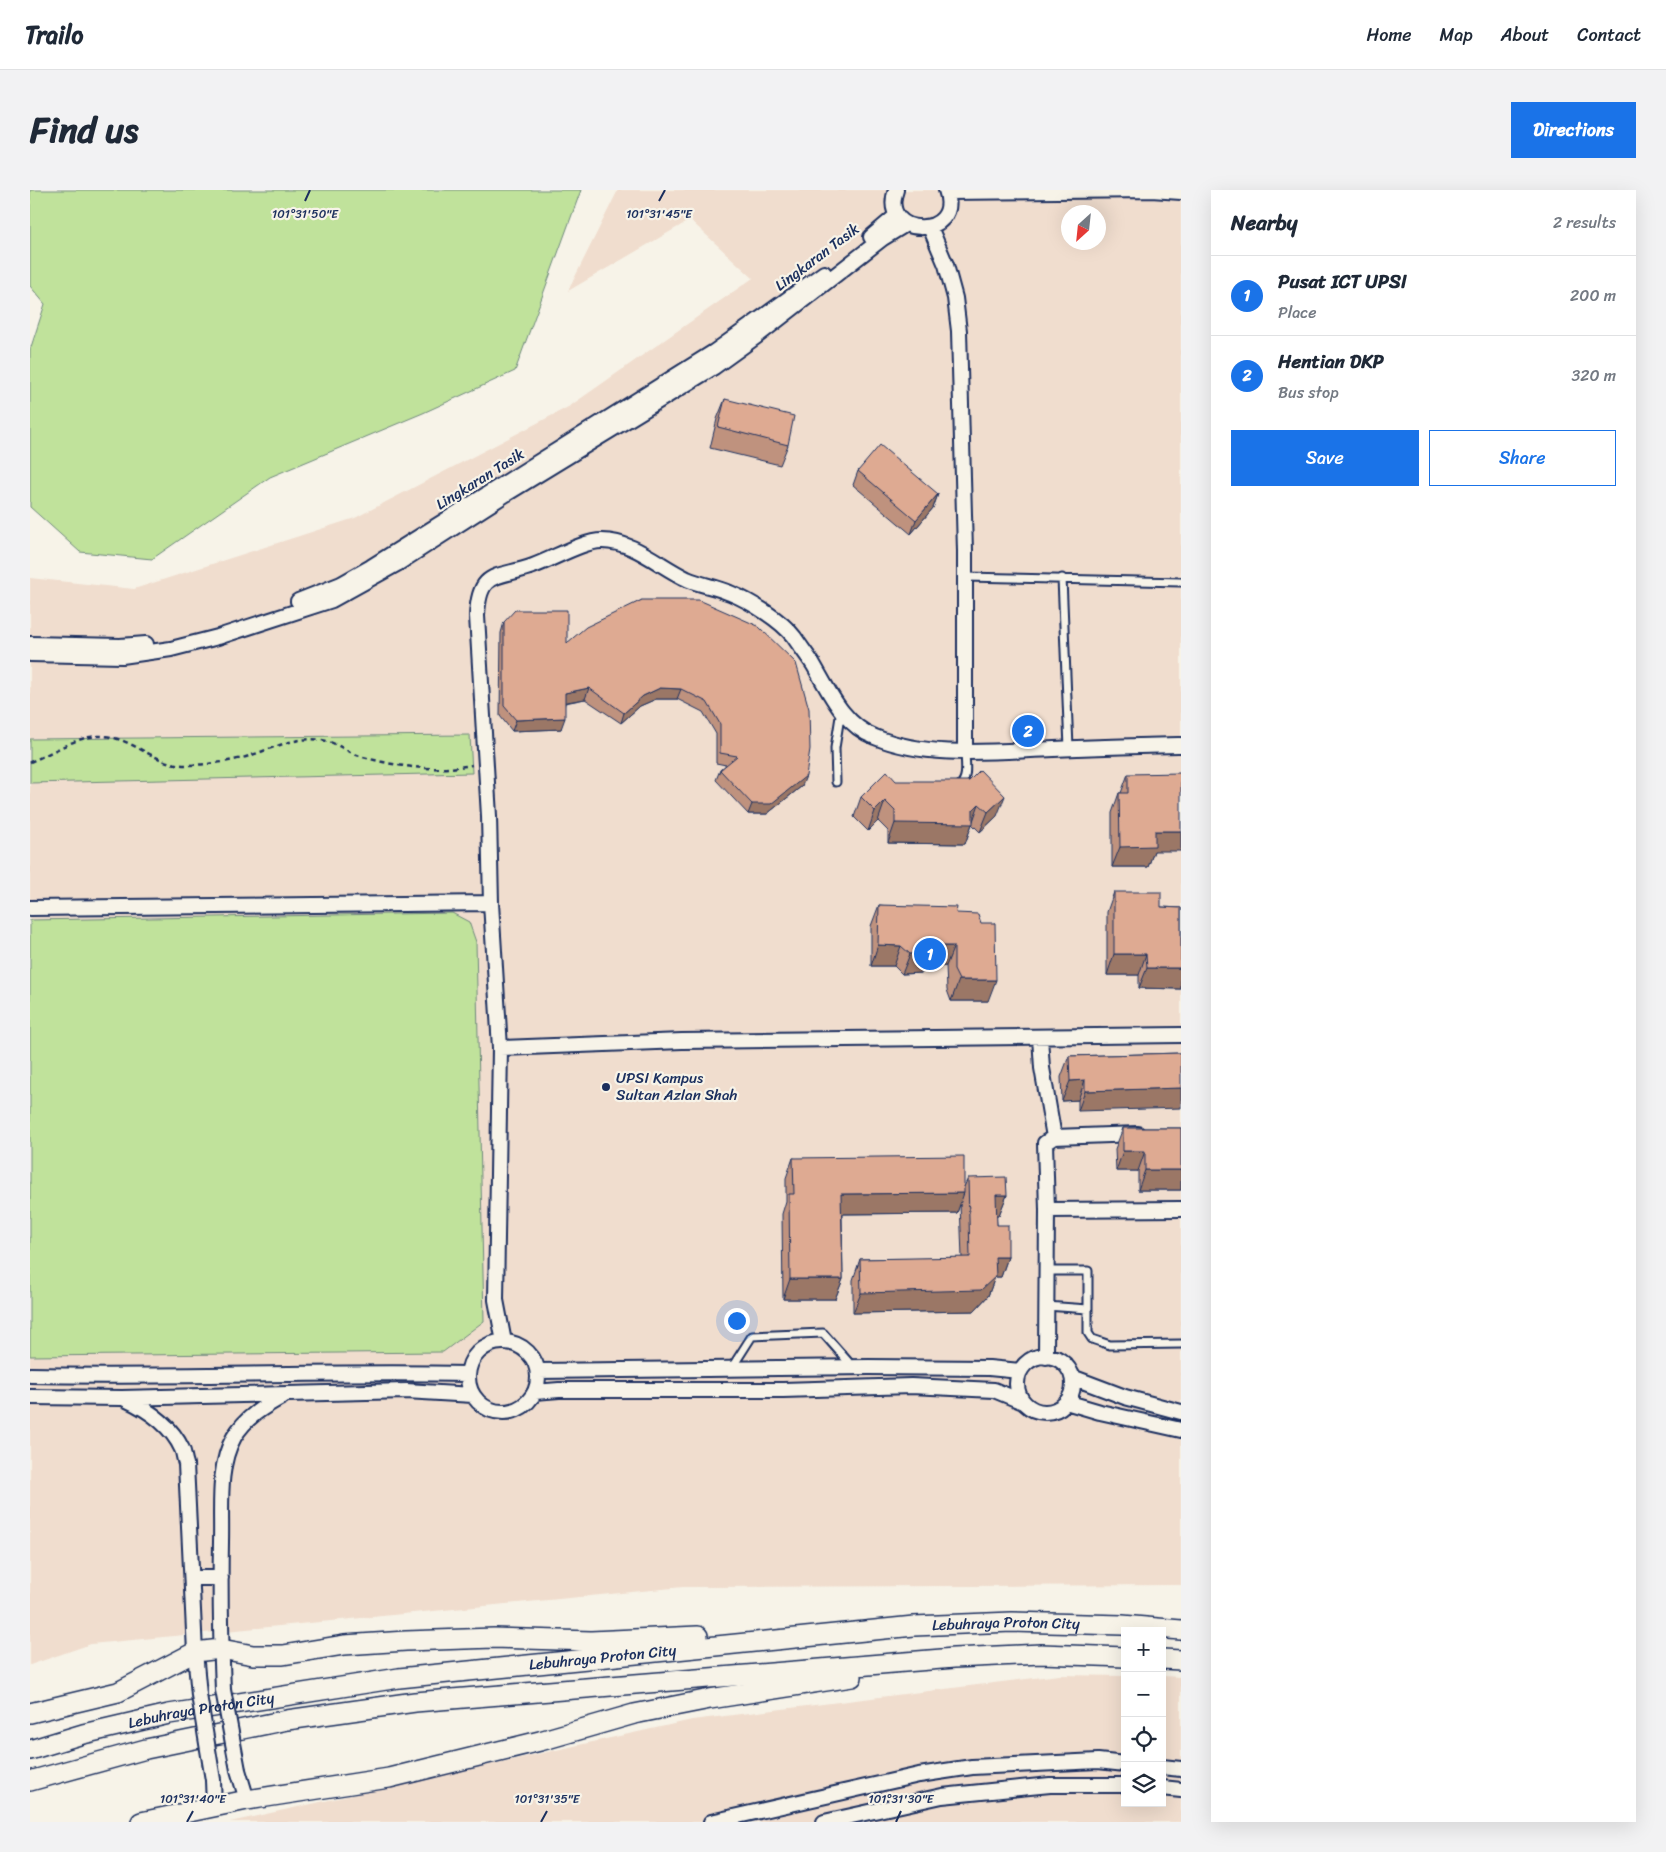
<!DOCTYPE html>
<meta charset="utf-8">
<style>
:root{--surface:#fff;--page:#f2f2f3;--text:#1f2937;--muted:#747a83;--line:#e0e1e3;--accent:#1a73e8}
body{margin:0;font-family:Sriracha,sans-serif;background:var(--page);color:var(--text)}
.controls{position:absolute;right:15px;bottom:15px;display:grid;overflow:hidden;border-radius:0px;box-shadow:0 5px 20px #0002}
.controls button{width:45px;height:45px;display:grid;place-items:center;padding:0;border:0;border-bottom:1px solid var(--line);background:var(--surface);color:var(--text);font:25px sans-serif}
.compass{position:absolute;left:1031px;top:15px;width:45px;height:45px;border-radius:50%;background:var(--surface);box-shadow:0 5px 20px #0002;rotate:207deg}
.you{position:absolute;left:706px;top:1130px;width:18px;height:18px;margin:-12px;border:4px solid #fff;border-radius:50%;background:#1a73e8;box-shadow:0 0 0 8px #1a73e833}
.badge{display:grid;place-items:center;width:32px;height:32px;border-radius:50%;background:var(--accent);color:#fff;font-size:16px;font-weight:700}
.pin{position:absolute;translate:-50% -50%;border:2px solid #fff;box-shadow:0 1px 5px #0006}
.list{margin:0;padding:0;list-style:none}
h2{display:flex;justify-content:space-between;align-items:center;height:65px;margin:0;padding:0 20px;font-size:21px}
h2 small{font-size:16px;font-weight:400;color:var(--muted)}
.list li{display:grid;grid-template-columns:32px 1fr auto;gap:15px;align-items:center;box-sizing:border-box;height:80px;padding:0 20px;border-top:1px solid var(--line)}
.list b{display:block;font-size:19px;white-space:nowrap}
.list p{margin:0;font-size:16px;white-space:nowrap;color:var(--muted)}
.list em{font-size:16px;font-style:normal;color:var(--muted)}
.actions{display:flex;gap:10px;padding:15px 20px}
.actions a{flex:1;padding:11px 0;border:1px solid var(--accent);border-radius:0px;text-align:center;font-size:18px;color:var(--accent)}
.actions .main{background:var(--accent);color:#fff}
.icon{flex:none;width:28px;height:28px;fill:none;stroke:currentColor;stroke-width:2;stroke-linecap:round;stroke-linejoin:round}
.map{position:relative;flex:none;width:1151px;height:1632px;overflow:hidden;border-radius:0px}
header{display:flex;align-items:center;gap:30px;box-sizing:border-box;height:70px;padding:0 25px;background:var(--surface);border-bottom:1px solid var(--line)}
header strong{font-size:24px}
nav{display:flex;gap:28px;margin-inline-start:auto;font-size:18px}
.intro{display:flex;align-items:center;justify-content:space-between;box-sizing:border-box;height:120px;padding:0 30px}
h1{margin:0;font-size:35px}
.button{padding:12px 22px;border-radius:0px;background:var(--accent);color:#fff;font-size:18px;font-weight:700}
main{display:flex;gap:30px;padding:0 30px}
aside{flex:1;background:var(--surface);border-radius:0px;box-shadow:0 5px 20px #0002}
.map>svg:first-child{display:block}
.built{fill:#f0ddce;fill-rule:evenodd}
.green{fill:#c0e29b;stroke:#6e887c}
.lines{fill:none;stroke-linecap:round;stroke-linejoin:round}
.lane-casing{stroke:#1b2f5e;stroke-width:11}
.street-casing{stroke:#1b2f5e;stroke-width:18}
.secondary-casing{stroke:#1b2f5e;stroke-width:22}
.path{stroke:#1b2f5e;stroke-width:2.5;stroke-dasharray:5 4;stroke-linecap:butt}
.lane{stroke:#f7f3e8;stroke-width:7}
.street{stroke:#f7f3e8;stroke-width:14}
.secondary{stroke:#f7f3e8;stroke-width:19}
.street-bridge-casing{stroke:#1b2f5e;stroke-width:18;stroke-linecap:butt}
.street-bridge{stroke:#f7f3e8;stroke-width:14}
.wall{fill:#bf927e;stroke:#1b2f5e}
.shaded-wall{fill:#9b7766;stroke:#1b2f5e}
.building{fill:#deaa92;stroke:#1b2f5e}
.ticks{fill:none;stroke:#1b2f5e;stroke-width:2}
.poi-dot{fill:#1b2f5e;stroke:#f7f3e8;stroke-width:2}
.labels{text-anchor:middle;stroke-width:4.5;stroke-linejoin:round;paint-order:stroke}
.street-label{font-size:15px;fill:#1b2f5e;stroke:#f7f3e8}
.poi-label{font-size:15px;fill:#1b2f5e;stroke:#f7f3e8;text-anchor:start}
.ticks-label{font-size:12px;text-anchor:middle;fill:#1b2f5e;stroke:#f7f3e8;stroke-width:4.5;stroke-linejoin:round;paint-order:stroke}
</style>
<header>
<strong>Trailo</strong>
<nav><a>Home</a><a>Map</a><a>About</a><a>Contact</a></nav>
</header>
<div class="intro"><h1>Find us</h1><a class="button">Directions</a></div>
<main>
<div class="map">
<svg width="1151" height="1632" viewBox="0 0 1151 1632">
<rect width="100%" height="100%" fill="#f7f3e8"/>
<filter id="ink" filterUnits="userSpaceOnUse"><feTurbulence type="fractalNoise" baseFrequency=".02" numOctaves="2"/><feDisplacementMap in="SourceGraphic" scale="10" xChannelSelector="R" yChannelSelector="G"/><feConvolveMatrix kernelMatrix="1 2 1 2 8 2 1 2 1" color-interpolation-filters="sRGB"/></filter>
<g filter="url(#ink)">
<path class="built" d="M588,0H1151V1395L653,1397L61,1454L0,1475V388L104,399L325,328L540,216L723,88L660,30L538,101ZM1038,22H1068V52H1038Z
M1029,1485L1095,1486V1613H1132V1486L1151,1487V1632H200L662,1530Z"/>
<path class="green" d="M0,0H551L485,181L393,223L240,287L122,369L50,362L0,317V160L15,114L0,96Z
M440,545L442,583L0,593V549Z
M422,723L439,732L446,752L454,1131L413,1162L0,1166V730Z"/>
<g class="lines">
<g class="lane-casing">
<path id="lane" d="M935,387L1151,392
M1032,388L1039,558
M806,592L805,558L811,520
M929,596C939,589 935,573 935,561
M1016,1081H1058V1143L1062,1149L1080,1155L1151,1154
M1016,1116L1058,1119
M701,1179L722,1146L793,1143L822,1176"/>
</g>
<g class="street-casing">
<path id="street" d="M866,0C848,49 934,50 916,0
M917,2L1121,0L1151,2
M900,37L916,75L925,108L929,141L935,361V561
M841,47L867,25
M268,411L311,394L341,377L684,162L794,83
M0,454L90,456L116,454
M0,464L92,466L141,459L188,447L302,410L367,374L476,304L684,177L727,146L853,48L876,34
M0,718L461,713
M1010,847L1012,878L1024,947L1015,953L1017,1020L1016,1167
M470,858L652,851L1151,845
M1024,947L1108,944
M1017,1020L1151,1019
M438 1187a35 35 0 1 1 70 0a35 35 0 1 1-70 0Z
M474,1152L466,1110L470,858L461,713L459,626L447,426C449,379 467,389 503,376C523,369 553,351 572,351C604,351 629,376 657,389C671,395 686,397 700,403C720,411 751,430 764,447C770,456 777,465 783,474C799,501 813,535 845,547C898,569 967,561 1024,559C1066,557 1109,556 1151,555
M987 1194a28 28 0 1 1 56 0a28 28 0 1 1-56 0Z
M508,1181L839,1177L959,1178L990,1181
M0,1185C146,1188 292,1181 438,1184
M1042,1187L1095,1207L1151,1222
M505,1202L529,1200H753L881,1196L964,1200L993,1212
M0,1207L92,1208L376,1201L443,1205
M95,1209C117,1219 141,1235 152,1259C154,1263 154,1269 156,1274L165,1462L169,1505
M1036,1212L1070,1222L1151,1240
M162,1388H191
M193,1500C191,1451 190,1401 191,1352C192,1318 187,1277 204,1247C216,1227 233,1217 253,1206
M1132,1577L1151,1579
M208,1580L217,1610
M183,1590L184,1617
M1132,1598L1151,1600
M681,1632L889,1585L942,1577L1068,1571L1095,1574
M794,1632L912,1606L1020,1595H1095"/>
</g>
<g class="secondary-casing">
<g id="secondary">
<path d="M1132,1469L1151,1470"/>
<path d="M0,1523L88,1502L165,1462L191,1459L223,1465H253L314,1455L376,1451L464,1448L561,1451L668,1446"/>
<path id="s1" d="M0,1560L53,1544L139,1524L369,1488L884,1436L982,1432L1092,1435L1151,1440"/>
<path d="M0,1591L116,1559L257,1530L385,1512L924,1468L1011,1464L1095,1467"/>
<path d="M111,1632L217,1610L359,1588L510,1551L604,1524L680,1509L822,1487"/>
</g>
</g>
<path class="path" d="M0,572C20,564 46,547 67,546C99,544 124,575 155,575C176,575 200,572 219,566C244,558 265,546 292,550C306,552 317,562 330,566C366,577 405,582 442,575"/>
<use href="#lane" class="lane"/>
<use href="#street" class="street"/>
<use href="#secondary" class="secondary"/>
<g class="street-bridge-casing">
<path id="street-bridge" d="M193,1500L208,1580
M169,1505L183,1590"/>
</g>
<use href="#street-bridge" class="street-bridge"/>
</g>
<path class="wall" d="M695,209L758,255L750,275L680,258L687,229Z
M828,281L908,304L903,318L881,344L823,295Z
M612,410L772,596L737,624H718L686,590L690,580L696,575L686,573V544L673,522L647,509H626L610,516L591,533L555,509L535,513L531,539L482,541L470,526L471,443L474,432L537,453Z
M1098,584L1124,661L1118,677H1082V623L1089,603H1091Z
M939,591L967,626L950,642L942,634L935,654L858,653V641L848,631L838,641L824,627L831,607Z
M1084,702L1131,717L1151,718V799L1109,798V785H1077V722Z
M849,715L926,723L958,811H921L917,800L916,776L901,777L891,783L872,784L864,776H841V736Z
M1151,863L1048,921V910L1032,911L1031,887L1039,866Z
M1093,938H1151V1000H1108V981H1086L1085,959Z
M763,968L934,997L938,988L977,1005L969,1025H966L967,1035L978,1067L971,1087H965L958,1106L944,1121L823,1123V1090L830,1069L932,1068L930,1013L927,1023L812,1024L813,1089L805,1109H753L752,1024L756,1011V988Z"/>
<path class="shaded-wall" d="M908,304L903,318L881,344L886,330Z
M559,498L555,509L531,513L535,503Z
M630,498L651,499L647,509H626L610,516L591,533L594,523L613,506Z
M535,528L531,539L482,541L486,530Z
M776,586L772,596L737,624H718L722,614Z
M975,606L967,626L950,642L958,622Z
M855,611L848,631L838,641L845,621Z
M949,614L935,654L858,653L865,633L943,620Z
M1125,641H1151V661H1124L1118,677H1082L1090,657Z
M848,755L871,756L864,776H841Z
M909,756H924L916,776L901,777L891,783L872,784L880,764Z
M1084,764H1116L1109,785H1077Z
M1117,778H1151V799L1109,798Z
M929,790H966L958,811H921Z
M1055,890L1048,910L1032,911L1040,891Z
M1151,898V918L1048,921L1055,901Z
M1093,961H1115L1108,981H1086Z
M1115,980H1151V1000H1108Z
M934,1003L927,1023L804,1024L811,1004Z
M966,1005H977L969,1025H958Z
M965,1067H978L971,1087H965L958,1106L944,1121L823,1123L831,1103Z
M760,1089H813L805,1109H753Z"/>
<path class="building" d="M695,209L764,226L758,255L688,237Z
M850,255L908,304L886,330L828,281Z
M612,410H669L728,436L766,473L779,519L780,559L776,586L741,614H722L690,580L707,566L690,563V534L677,512L651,499L630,498L613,506L594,523L559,498L535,503V528L486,530L474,516V432L485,420H537V453L556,437Z
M950,580L975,606L958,622L949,614L943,620V634L865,633V621L855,611L845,621L831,607L857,581L866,591H939Z
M1151,583V641H1125V656L1090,657L1089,603H1098V584Z
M1084,702H1131V717L1151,718V778H1117L1116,764H1084Z
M849,715L927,717L926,723L948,724L951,733H965L966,790H929L924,780V756H909L899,763L880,764L871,756L848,755Z
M1151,863V898L1055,901V890L1040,891L1039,866Z
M1093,938H1151V980H1115V961H1093Z
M934,966V1003L811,1004L813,1089H760L759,1004H764L763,968Z
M976,987L977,1005H966L967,1035H978V1067H965L966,1086L951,1100L831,1103L830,1069L940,1067L938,988Z"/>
</g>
<path class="ticks" d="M275,11L280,0M629,11L635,0M157,1632L163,1621M511,1632L517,1621M866,1632L871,1621"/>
<circle class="poi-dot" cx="576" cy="897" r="5"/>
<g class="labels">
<g class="street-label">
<text transform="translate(787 67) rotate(-37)" y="5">Lingkaran Tasik</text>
<text transform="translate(450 289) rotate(-32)" y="5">Lingkaran Tasik</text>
<text dy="5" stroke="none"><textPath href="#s1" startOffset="986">Lebuhraya Proton City</textPath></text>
<text dy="5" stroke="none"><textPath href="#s1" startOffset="581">Lebuhraya Proton City</textPath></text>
<text dy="5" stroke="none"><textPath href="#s1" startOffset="176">Lebuhraya Proton City</textPath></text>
</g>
<g class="poi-label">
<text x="586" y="893">UPSI Kampus<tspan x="586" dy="17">Sultan Azlan Shah</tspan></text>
</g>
</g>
<g class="ticks-label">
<text x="275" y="28">101°31'50"E</text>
<text x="629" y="28">101°31'45"E</text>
<text x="163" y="1613">101°31'40"E</text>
<text x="517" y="1613">101°31'35"E</text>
<text x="871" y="1613">101°31'30"E</text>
</g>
</svg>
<div class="controls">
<button>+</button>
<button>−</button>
<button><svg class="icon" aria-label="locate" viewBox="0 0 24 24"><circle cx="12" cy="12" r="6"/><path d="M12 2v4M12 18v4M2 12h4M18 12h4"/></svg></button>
<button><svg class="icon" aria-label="layers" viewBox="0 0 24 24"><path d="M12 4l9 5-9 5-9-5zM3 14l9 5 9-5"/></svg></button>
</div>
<svg class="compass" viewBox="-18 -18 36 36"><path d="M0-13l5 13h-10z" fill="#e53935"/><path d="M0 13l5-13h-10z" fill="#747a83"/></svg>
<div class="you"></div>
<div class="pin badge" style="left:900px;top:764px">1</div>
<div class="pin badge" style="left:998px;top:541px">2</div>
</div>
<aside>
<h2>Nearby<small>2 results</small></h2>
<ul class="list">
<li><span class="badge">1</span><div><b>Pusat ICT UPSI</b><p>Place</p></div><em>200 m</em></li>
<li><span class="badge">2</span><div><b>Hentian DKP</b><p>Bus stop</p></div><em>320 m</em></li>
</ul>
<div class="actions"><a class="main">Save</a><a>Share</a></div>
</aside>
</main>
